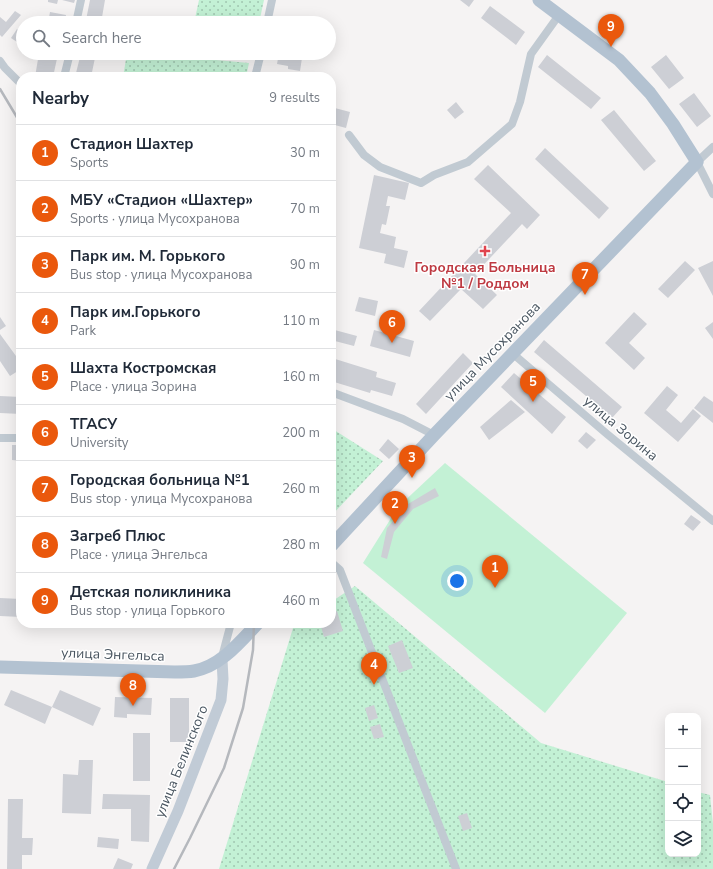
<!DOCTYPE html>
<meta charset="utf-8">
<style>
:root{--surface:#fff;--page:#f2f2f3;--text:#1f2937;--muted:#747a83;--line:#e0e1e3;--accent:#ea580c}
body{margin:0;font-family:"Nunito Sans",sans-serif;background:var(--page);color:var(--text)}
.controls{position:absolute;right:12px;bottom:12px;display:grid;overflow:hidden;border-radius:8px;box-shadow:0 4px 16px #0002}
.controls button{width:36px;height:36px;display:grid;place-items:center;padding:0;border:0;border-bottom:1px solid var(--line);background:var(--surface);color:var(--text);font:20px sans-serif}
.you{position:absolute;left:457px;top:581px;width:14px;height:14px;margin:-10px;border:3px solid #fff;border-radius:50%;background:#1a73e8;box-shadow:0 0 0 6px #1a73e833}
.badge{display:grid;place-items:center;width:26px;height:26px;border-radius:50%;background:var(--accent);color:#fff;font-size:13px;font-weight:700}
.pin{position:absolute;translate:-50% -33px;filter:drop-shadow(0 1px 2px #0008)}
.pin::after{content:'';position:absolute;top:21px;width:14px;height:12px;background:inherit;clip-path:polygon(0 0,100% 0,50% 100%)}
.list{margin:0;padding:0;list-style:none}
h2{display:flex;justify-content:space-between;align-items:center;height:52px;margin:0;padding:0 16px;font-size:17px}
h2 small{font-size:13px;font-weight:400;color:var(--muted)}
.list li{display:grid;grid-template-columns:26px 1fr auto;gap:12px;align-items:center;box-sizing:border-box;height:56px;padding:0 16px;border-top:1px solid var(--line)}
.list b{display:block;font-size:15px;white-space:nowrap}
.list p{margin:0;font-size:13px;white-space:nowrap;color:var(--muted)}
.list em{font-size:13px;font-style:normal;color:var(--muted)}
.icon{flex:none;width:22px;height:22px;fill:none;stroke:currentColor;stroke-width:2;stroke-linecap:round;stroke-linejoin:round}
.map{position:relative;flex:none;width:713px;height:869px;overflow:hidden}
.search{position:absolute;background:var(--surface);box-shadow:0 4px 16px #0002;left:16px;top:16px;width:320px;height:44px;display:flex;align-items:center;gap:10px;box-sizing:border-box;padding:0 14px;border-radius:22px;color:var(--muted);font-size:15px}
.panel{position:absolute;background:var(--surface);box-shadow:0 4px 16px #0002;left:16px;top:72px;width:320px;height:556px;border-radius:16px}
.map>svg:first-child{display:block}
.education{fill:#e6e4e5}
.grass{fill:url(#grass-dots)}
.garden{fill:#c3f1d5}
.building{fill:#cdcfd5}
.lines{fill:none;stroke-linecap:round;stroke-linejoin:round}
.street{stroke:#c1cad2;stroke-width:8}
.secondary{stroke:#c1cbd6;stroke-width:11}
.primary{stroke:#b3c2d1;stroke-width:13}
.rail{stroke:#b5b8bd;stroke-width:2.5}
.health-dot{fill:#e0444e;stroke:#fff;stroke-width:1.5}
.labels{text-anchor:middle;stroke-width:3;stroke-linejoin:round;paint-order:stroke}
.health-label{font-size:14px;font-weight:bold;fill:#be3a42;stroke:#fff}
.street-label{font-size:14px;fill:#4a5661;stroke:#fff}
</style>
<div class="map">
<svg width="713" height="869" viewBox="0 0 713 869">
<defs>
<pattern id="grass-dots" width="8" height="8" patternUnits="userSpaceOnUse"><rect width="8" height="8" fill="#c3f1d5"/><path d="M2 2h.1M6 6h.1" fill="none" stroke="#a0c6b0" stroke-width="1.8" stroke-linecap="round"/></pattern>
</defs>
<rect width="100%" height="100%" fill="#f5f3f3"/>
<path class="education" d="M150,623H171V627H150Z"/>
<path class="grass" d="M199,0H264L259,23H194Z
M127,53H139L249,63L246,77H123Z
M331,428L383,461L331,516Z
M355,586L541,743L668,782V854H698V792L710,795L713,824V869H219L293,628L299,623H331V602Z"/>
<path class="garden" d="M445,463L627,613L545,713L363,563L398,507Z"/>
<path class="building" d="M48,0H58L57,4L48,2Z
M62,0H75L74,3Z
M90,0H105L101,23L86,20Z
M460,0H474L469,7Z
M490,6L525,32L516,45L481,18Z
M15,11L21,15L2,37L0,35V17L6,22Z
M50,12L66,15L65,23H48Z
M17,29L23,33V46L11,38Z
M39,53L58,54L53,77H35Z
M81,53H96L91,77H75Z
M279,53H295L294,57L302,58L300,71L288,69V66L277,64Z
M547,55L601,98L591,109L538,67Z
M666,55L684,78L669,89L651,67Z
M694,93L711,116L697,127L679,104Z
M456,102L464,112L455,119L447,110Z
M331,107L350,112L346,128L331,124Z
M614,110L656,161L644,171L601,120Z
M545,148L609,208L599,219L535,159Z
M488,165L540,215L527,229L522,224L475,274L497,295L483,309L461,289L430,321L419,311L511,213L474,179Z
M374,175L409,183L405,200L388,196L386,206H390L386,225L382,224L380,233L396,237L394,248L408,251L404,268L384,263L386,254L359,248Z
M685,261L695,270L668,298L658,289Z
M713,261V296L698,268Z
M359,297L378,301L375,316L355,311Z
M634,312L647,324L629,343L645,358L634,370L605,343Z
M0,317L6,326L0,330Z
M713,322V339L705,328Z
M331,329L357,336L354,346L331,340Z
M374,330L414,341L410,357L370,346Z
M0,334L16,356L21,352V369L10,376L0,361Z
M544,340L622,407L612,418L534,352Z
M463,353L473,363L426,414L416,404Z
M332,358L377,372L376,377L396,383L392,396L371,390L370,393L331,381V362Z
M514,373L566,417L552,434L501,387Z
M667,386L678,395L666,410L681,423L693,409L701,416L678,442L644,413Z
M0,396L21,397V414L0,413Z
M704,396L713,402V423L694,408Z
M511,400L525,412L489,440L480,427Z
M586,432L596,440L587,449L578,441Z
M388,439L399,449L389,459L379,450Z
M12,445H21V461L12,460Z
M435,488L439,496L413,509L394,532L387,559L381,557L387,528L408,504Z
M691,515L701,522L693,531L684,524Z
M0,598L21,599V617L0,616Z
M337,611L343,631L324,637L320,623H331V613Z
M402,640L413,668L399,673L388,646Z
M11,690L52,707L45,724L4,705Z
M60,690L101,708L93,726L52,707Z
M115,697L152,698L151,715L127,714V718L114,717Z
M170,698H189V742H170Z
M374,705L378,718L369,721L365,708Z
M380,724L384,737L374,739L370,727Z
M133,733H150V781H133Z
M79,760H93L91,814L62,813L63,774L78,775Z
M103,794L150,795L149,842L131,841V809H102Z
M8,799H23L22,838H33L32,855H22V869H7Z
M467,813L472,828L463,831L458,816Z
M98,837L119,839L118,849L97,847Z
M118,858L133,864L131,869H113Z"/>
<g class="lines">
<path class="street" d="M76,23L81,0
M267,23L272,0
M0,61L5,68L21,84
M64,77L70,53
M255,77L261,53
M349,135L364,155L380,167L421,183L434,175L468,162L512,124L520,102L531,54L559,15
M713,147L697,162L713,194
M512,353L607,434L713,521
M331,392L403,419L434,435
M0,438H21
M331,562L340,570L456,869
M222,657L231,623"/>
<path class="secondary" d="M152,869L178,811L221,700L223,679L222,660"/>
<path class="primary" d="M331,546L434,435L697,162L673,124L650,93L619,60L539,0
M0,667L175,672C181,672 188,672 194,671C221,666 240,642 258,623"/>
<path class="rail" d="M0,89L21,124
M174,869L190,838L224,768L243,708L253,650L254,623"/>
</g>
<path class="health-dot" d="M483 245h4v4h4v4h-4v4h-4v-4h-4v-4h4z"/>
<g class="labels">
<g class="health-label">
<text x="485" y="272">Городская Больница<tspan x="485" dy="16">№1 / Роддом</tspan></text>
</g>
<g class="street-label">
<text transform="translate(492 351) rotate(-46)" y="5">улица Мусохранова</text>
<text transform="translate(621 428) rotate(40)" y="5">улица Зорина</text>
<text transform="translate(113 654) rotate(2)" y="5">улица Энгельса</text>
<text transform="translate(181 761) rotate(-68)" y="5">улица Белинского</text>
</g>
</g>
</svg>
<div class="controls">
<button>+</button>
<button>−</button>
<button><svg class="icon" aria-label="locate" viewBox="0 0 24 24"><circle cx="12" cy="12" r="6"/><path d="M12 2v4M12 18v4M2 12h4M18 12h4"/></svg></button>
<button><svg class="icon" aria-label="layers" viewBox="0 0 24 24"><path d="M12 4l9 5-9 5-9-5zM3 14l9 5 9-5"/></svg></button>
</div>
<div class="you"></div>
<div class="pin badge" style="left:495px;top:588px">1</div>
<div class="pin badge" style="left:395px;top:524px">2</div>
<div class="pin badge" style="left:412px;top:478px">3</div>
<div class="pin badge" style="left:374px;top:685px">4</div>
<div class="pin badge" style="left:533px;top:402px">5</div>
<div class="pin badge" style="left:392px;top:343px">6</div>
<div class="pin badge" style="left:585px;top:295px">7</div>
<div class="pin badge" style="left:133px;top:706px">8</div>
<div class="pin badge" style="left:611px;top:47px">9</div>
<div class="search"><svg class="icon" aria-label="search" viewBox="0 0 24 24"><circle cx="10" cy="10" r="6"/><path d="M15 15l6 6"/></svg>Search here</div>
<section class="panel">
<h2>Nearby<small>9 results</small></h2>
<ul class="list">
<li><span class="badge">1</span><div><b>Стадион Шахтер</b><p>Sports</p></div><em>30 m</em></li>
<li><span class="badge">2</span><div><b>МБУ «Стадион «Шахтер»</b><p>Sports · улица Мусохранова</p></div><em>70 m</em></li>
<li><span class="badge">3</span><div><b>Парк им. М. Горького</b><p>Bus stop · улица Мусохранова</p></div><em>90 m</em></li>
<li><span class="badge">4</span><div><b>Парк им.Горького</b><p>Park</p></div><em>110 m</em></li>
<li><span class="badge">5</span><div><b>Шахта Костромская</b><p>Place · улица Зорина</p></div><em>160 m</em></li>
<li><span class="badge">6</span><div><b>ТГАСУ</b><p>University</p></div><em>200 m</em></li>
<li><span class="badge">7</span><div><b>Городская больница №1</b><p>Bus stop · улица Мусохранова</p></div><em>260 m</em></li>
<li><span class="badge">8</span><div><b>Загреб Плюс</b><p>Place · улица Энгельса</p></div><em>280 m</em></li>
<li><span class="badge">9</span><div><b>Детская поликлиника</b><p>Bus stop · улица Горького</p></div><em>460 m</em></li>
</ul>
</section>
</div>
